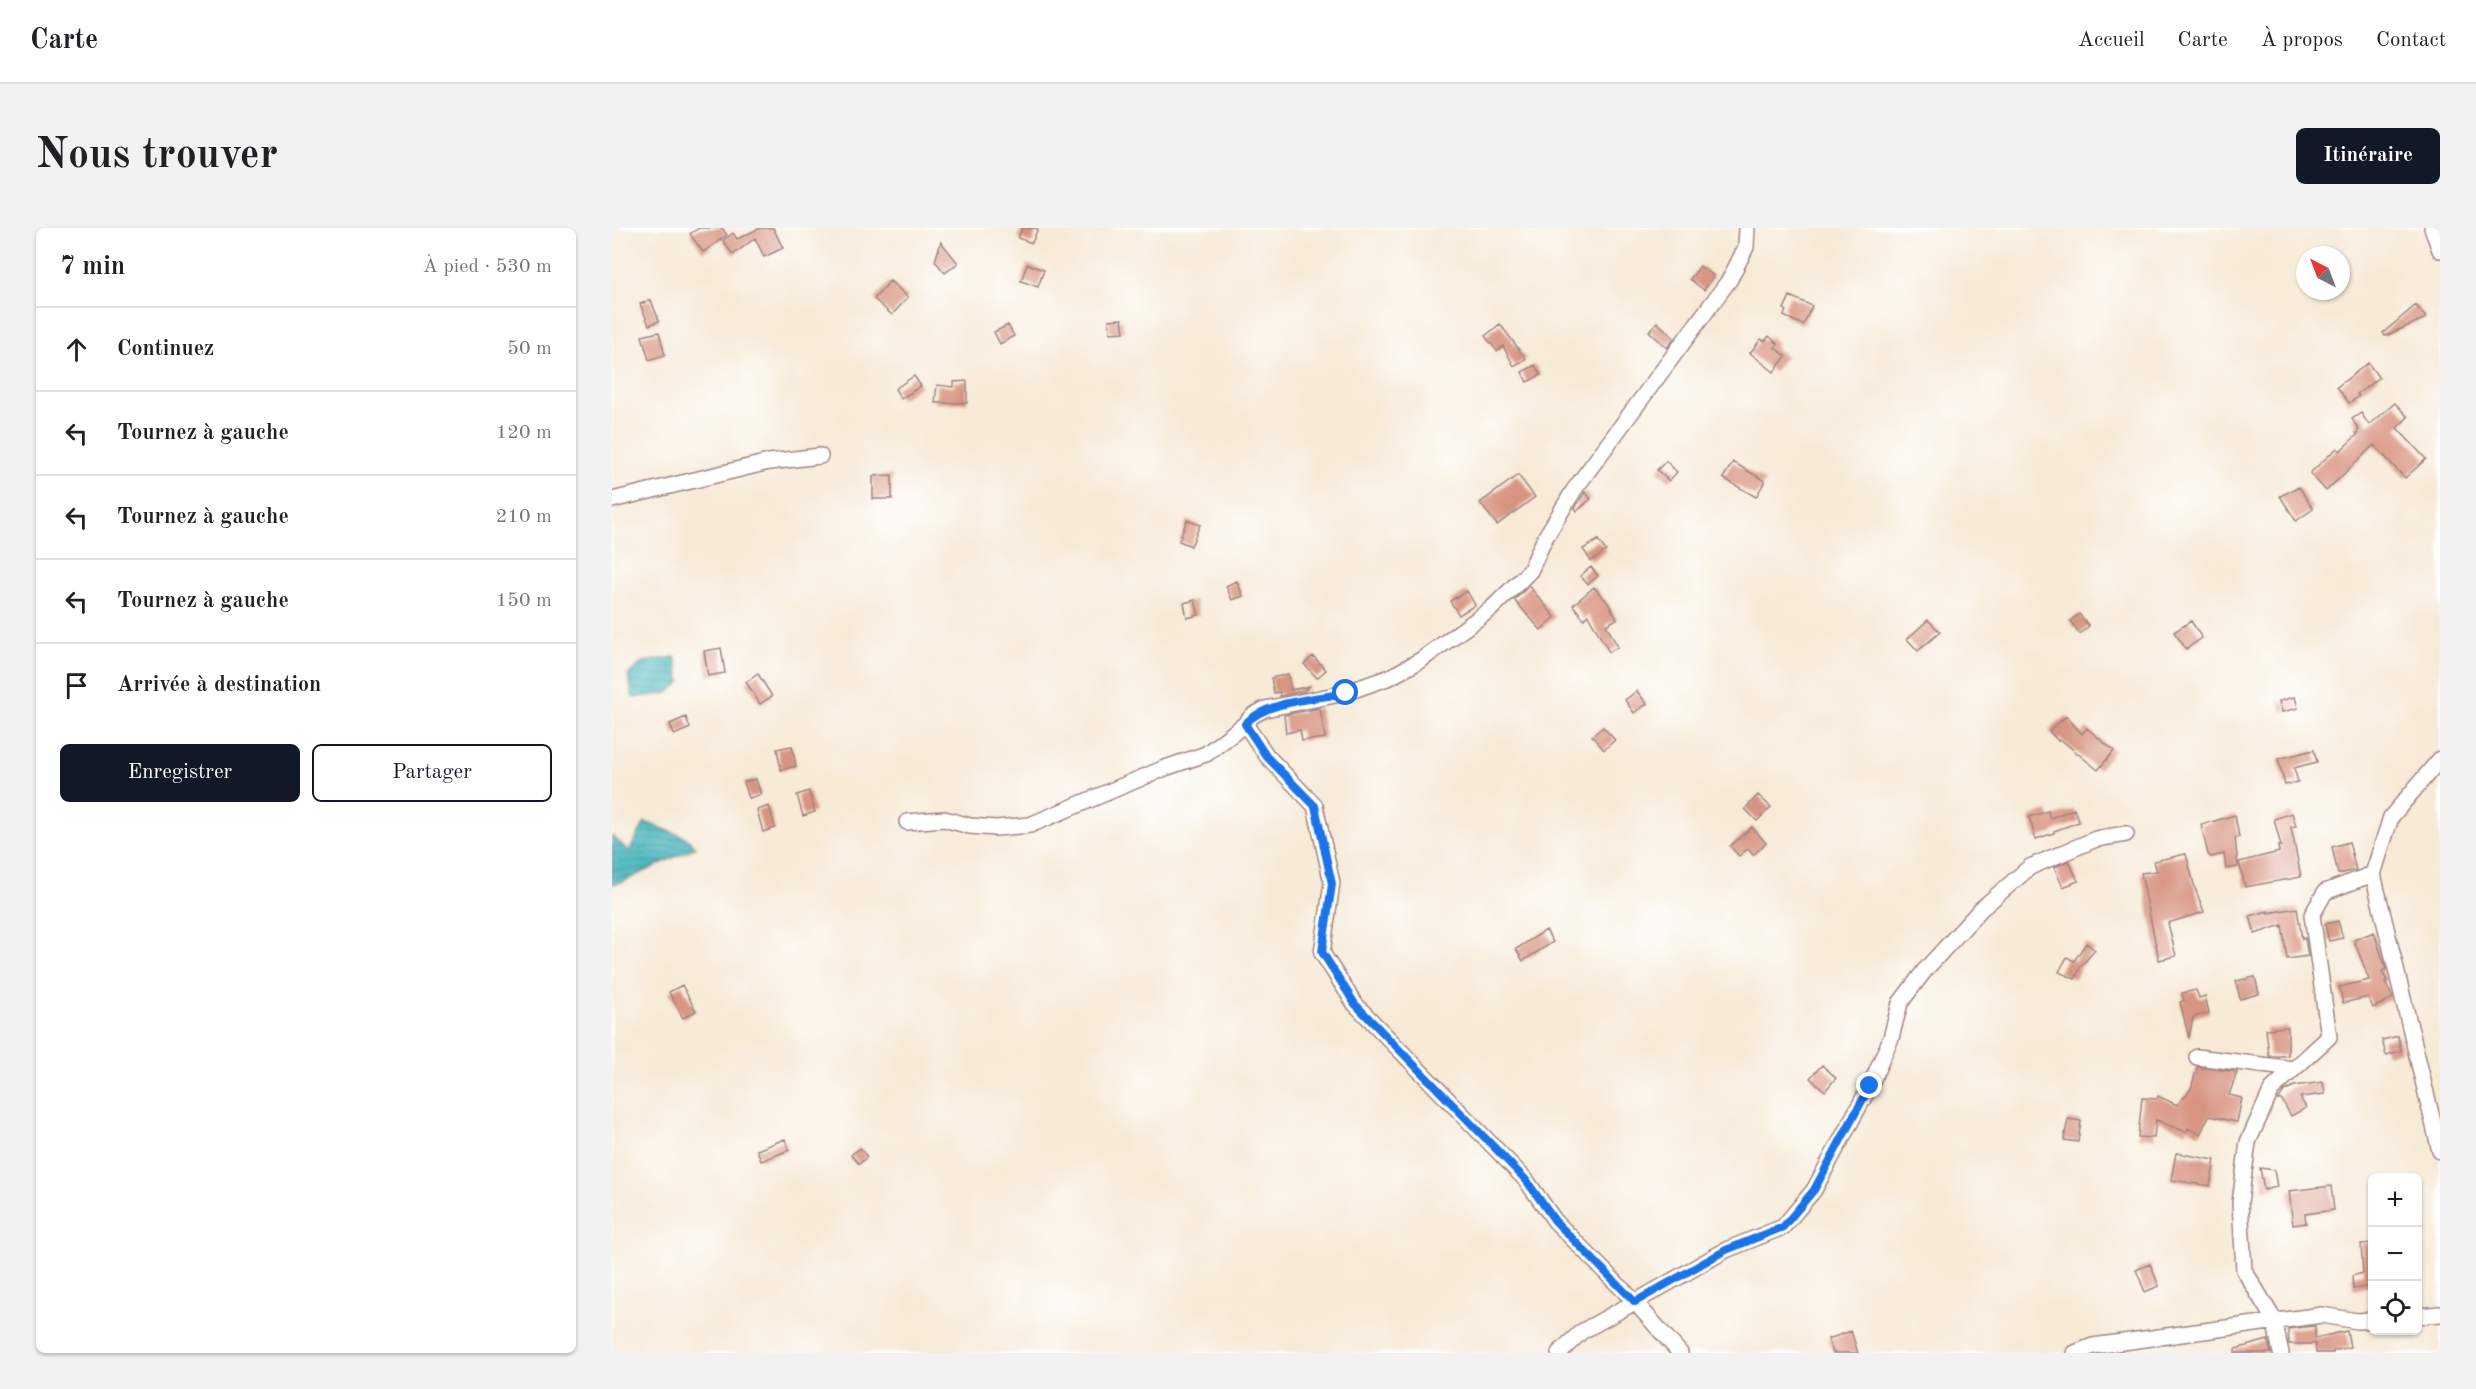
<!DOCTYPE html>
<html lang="fr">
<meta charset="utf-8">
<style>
:root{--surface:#fff;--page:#f2f2f2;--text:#202124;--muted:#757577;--line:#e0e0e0;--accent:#111827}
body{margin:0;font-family:"Old Standard TT",serif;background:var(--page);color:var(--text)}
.controls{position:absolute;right:18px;bottom:18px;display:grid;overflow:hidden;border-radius:9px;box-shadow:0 2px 4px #0004}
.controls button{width:54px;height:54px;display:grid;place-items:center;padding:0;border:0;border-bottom:2px solid var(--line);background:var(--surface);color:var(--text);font:30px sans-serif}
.compass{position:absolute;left:1684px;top:18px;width:54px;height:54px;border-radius:50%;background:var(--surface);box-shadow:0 2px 4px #0004;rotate:318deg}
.stop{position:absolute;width:18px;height:18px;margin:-14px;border:4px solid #1a73e8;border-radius:50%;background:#fff}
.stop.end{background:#1a73e8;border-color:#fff;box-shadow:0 2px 6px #0008}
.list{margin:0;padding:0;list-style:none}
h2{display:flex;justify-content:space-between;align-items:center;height:78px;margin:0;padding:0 24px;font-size:26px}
h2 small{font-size:20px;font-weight:400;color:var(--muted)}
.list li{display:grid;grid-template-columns:39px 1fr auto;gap:18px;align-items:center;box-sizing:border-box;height:84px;padding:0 24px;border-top:2px solid var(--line)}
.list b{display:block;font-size:22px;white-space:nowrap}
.list em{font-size:20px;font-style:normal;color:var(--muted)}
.actions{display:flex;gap:12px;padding:18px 24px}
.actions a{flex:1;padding:14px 0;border:2px solid var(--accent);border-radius:9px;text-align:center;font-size:21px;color:var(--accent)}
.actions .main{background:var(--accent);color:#fff}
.icon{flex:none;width:33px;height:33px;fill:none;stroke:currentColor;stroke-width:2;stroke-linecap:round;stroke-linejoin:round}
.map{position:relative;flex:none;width:1828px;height:1125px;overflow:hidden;border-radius:9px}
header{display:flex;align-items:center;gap:36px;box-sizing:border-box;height:84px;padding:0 30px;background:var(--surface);border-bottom:2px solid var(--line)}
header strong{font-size:28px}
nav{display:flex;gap:33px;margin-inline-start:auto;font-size:21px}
.intro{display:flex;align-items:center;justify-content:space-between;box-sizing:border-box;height:144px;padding:0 36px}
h1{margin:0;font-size:42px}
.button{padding:15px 27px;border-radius:9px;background:var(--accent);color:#fff;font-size:21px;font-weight:700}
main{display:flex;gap:36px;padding:0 36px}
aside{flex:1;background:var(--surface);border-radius:9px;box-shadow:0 2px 4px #0004}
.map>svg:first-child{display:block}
.water{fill:url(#water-rules);stroke:#486a74;stroke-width:1.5}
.building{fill:#d89481}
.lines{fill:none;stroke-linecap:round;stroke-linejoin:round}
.street-casing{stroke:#a08481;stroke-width:18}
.street{stroke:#fff;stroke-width:15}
.route{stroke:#1a73e8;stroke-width:8}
</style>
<header>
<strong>Carte</strong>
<nav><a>Accueil</a><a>Carte</a><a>À propos</a><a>Contact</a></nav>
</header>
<div class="intro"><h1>Nous trouver</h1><a class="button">Itinéraire</a></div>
<main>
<aside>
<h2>7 min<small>À pied · 530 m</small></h2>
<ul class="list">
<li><svg class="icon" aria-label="ahead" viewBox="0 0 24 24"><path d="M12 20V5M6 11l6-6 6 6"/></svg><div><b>Continuez</b></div><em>50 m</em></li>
<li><svg class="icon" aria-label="left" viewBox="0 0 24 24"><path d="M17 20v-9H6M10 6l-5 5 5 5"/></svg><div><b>Tournez à gauche</b></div><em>120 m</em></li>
<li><svg class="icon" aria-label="left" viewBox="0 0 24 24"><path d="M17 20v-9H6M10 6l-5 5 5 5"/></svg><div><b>Tournez à gauche</b></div><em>210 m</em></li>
<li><svg class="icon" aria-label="left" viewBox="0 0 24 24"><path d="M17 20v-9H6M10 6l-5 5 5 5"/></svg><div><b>Tournez à gauche</b></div><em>150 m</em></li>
<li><svg class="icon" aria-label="arrive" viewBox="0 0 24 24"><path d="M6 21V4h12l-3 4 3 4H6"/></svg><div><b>Arrivée à destination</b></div></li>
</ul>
<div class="actions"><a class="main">Enregistrer</a><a>Partager</a></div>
</aside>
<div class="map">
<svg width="1828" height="1125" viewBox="0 0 1828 1125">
<defs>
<pattern id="water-rules" width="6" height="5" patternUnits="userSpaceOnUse" patternTransform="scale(1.5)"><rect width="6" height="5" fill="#45b5bc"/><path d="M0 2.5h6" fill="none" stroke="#3c9399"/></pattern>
</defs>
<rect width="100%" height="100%" fill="#fff"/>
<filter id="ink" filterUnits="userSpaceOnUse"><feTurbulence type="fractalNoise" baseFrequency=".0167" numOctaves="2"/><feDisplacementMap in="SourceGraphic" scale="12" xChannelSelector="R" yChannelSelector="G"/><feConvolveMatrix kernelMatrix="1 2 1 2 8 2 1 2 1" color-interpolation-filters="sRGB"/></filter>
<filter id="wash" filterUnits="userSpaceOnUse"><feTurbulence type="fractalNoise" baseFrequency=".008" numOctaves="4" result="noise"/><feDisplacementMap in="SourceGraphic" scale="24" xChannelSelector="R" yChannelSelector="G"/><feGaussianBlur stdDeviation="1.35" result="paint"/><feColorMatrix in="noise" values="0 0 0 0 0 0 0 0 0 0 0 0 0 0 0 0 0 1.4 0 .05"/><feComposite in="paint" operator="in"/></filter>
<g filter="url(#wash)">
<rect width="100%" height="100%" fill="#f7ead7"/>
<path class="water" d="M63,429L69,454L56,465L21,470L16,447L31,434Z
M33,594L73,609L84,619L10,654L0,656V608L17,623Z"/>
<g id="blocks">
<path class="building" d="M87,0H110L115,7L91,24L78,6Z
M148,0H161L171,20L152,29L143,10L121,27L111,13L121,5L125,11Z
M410,0H426L420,15L406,10Z
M329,14L346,35L333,45L323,33Z
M415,36L432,42L426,59L409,53Z
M1088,38L1102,48L1092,62L1078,51Z
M278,53L296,69L280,87L262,71Z
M1178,68L1200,78L1191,97L1172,88L1174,82L1172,81Z
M39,72L47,93L37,97L28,76Z
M1804,77L1814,90L1773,108L1771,105Z
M510,91L512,104L498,105L497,92Z
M1045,94L1062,110L1055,120L1037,103Z
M888,96L914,131L902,138L891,118L885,123L873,108Z
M396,97L402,108L388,116L382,104Z
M47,104L53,127L37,132L30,108Z
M1157,108L1166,116L1163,120L1174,128L1162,144L1138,125L1149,111L1153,113Z
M1756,135L1767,150L1745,166L1747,168L1737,175L1725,159Z
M923,137L929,147L915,154L910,144Z
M302,148L309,158L289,171L283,161Z
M355,153V175H323L325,157L342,159V154Z
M1783,175L1796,189L1785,200L1814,231L1793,250L1762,217L1714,263L1698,245L1725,220L1728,223L1746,206L1744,205L1747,202L1740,191L1749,185L1757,197Z
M1054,233L1065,244L1057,253L1045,242Z
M1121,234L1153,253L1144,269L1111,250Z
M280,247V271H261V248Z
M906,247L923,269L885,297L868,275Z
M1687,259L1701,281L1684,293L1668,268Z
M973,264L979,271L965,283L963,280Z
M575,292L588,297L579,318L567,313Z
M986,312L994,323L979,333L971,321Z
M979,339L986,348L976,356L968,348Z
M625,353L631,368L620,372L614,358Z
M917,358L943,389L929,402L902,372Z
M982,359L996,375L1005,391L994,397L1006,419L997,424L976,387L972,391L961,377Z
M855,363L863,377L847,387L838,373Z
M583,372L587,387L575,390L572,375Z
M1467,386L1477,398L1468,406L1458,393Z
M1316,392L1328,404L1306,423L1295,411Z
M1579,393L1590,410L1574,421L1562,404Z
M109,420L113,445L96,448L92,423Z
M701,428L714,442L705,450L692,436Z
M146,446L160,468L148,476L134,454Z
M676,446L679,462L698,458L692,463L668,468V464L662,465L659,450Z
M1025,463L1035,476L1022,485L1013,472Z
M1683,469L1686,480L1670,484L1667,473Z
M708,480L713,510L690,513L688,502L674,505L672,487Z
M1454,488L1470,506L1475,500L1502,523L1486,542L1448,511L1446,513L1437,503Z
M74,489L78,500L62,507L58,496Z
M991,499L1003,512L992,522L980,508Z
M180,518L184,538L169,542L165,521Z
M1702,522L1705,534L1682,540L1686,554L1673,557L1666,531Z
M144,551L149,567L137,570L132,554Z
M197,563L203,584L191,588L185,567Z
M1146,567L1159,579L1145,593L1133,581Z
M157,578L163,600L151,604L145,582Z
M1462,581L1467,594L1442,603V605L1424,611L1417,589L1436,583L1438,590Z
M1680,585L1684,598L1679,599L1689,649L1633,659L1627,634L1667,624L1666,618H1669L1662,591Z
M1623,587L1627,609L1623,610L1626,639L1614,641L1612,626L1599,629L1596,626L1589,597Z
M1140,599L1154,615L1141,627L1136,621L1127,628L1118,618Z
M1737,614L1744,642L1726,646L1720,619Z
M1574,626L1583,660L1592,684L1556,695L1564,728L1547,732L1529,645L1545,643L1542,633Z
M1457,633L1466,653L1451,659L1442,639Z
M1685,680L1690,711L1693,710L1696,728L1675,731L1670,697L1643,706L1638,688L1656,683V685Z
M1726,693L1731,710L1717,713L1713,696Z
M934,702L941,714L911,733L904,721Z
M1762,704L1774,741L1770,743L1775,753L1773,754L1781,770L1761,780L1756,769L1731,775L1727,759L1757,752L1742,712Z
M1474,715L1483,722L1469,738L1463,751L1447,744L1455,729L1462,733Z
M1643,749L1647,766L1628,771L1624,753Z
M70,757L84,783L71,790L57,764Z
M1584,762L1587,770L1593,768L1597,785L1581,789L1577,810L1568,774L1572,773L1570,765Z
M1676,799V828H1657L1654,801Z
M1786,808L1789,823L1774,827L1770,812Z
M1210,837L1224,850L1213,863L1198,850Z
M1585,839L1625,844L1617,867L1630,870L1625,894L1597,888L1588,906L1576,900L1574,904L1544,892L1542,910L1526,909L1530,870L1545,871L1546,868L1565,877L1579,861Z
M1711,854L1713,866L1688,869L1694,880L1679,888L1670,872H1666L1672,863L1682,858Z
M1456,891L1469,893L1466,914L1452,912Z
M173,911L177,922L149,933L145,922Z
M248,920L255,929L247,936L239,927Z
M1564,925L1603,932L1598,958L1559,952Z
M1648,940L1662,942L1665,959L1652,962Z
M1719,958L1722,982L1693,986L1694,995L1681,997L1677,963Z
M1761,1015V1058L1741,1061L1740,1048L1751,1045L1749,1016Z
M1538,1036L1547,1058L1533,1064L1524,1042Z
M1703,1098V1110L1735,1103L1738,1119L1721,1123V1125H1704L1703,1116H1677L1676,1101Z
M1239,1103L1246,1125H1221L1216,1111Z
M1656,1112L1659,1125H1623V1121Z"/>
</g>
</g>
<g filter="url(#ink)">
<use href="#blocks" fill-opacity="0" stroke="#a08481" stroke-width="1.5"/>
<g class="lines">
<g class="street-casing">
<path id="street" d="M1820,0L1828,22
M0,272L157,234L208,228
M633,496L655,528L703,578L720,655L710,725L743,776L914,952L943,993L1023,1074L1114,1022L1171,999L1202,962L1258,858L1279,810L1288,775L1313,742L1369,681L1418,639L1484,611L1514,606
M295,594L332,591L358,598L384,600L418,597L553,540L594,526L633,496L640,488L653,481L733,465L778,449L809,432L879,381L918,343L933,310L962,262L1118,51L1134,19L1135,0
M1761,646L1828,923
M1585,829L1682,841
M1806,1088L1828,1086
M947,1125L969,1104L1023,1074L1068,1125
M1463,1125L1481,1118L1710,1087L1745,1093L1760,1092
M1669,1125L1662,1092L1632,1042L1628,975L1636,914L1660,861L1717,809L1700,687L1713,664L1761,646L1779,589L1828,531"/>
</g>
<use href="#street" class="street"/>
</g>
</g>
<g class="lines" filter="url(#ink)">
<path class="route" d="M734,465C703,471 654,473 633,496L654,528L703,578L720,656L710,724L743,776L914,952L943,993L1023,1074L1114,1022L1171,999L1202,962L1258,858"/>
</g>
</svg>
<div class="controls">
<button>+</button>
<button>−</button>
<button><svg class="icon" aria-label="locate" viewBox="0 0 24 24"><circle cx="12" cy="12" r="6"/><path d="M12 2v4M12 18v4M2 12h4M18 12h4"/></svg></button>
</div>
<svg class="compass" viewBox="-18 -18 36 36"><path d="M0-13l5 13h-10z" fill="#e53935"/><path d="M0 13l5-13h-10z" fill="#757577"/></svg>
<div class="stop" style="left:734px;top:465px"></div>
<div class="stop end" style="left:1258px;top:858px"></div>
</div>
</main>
